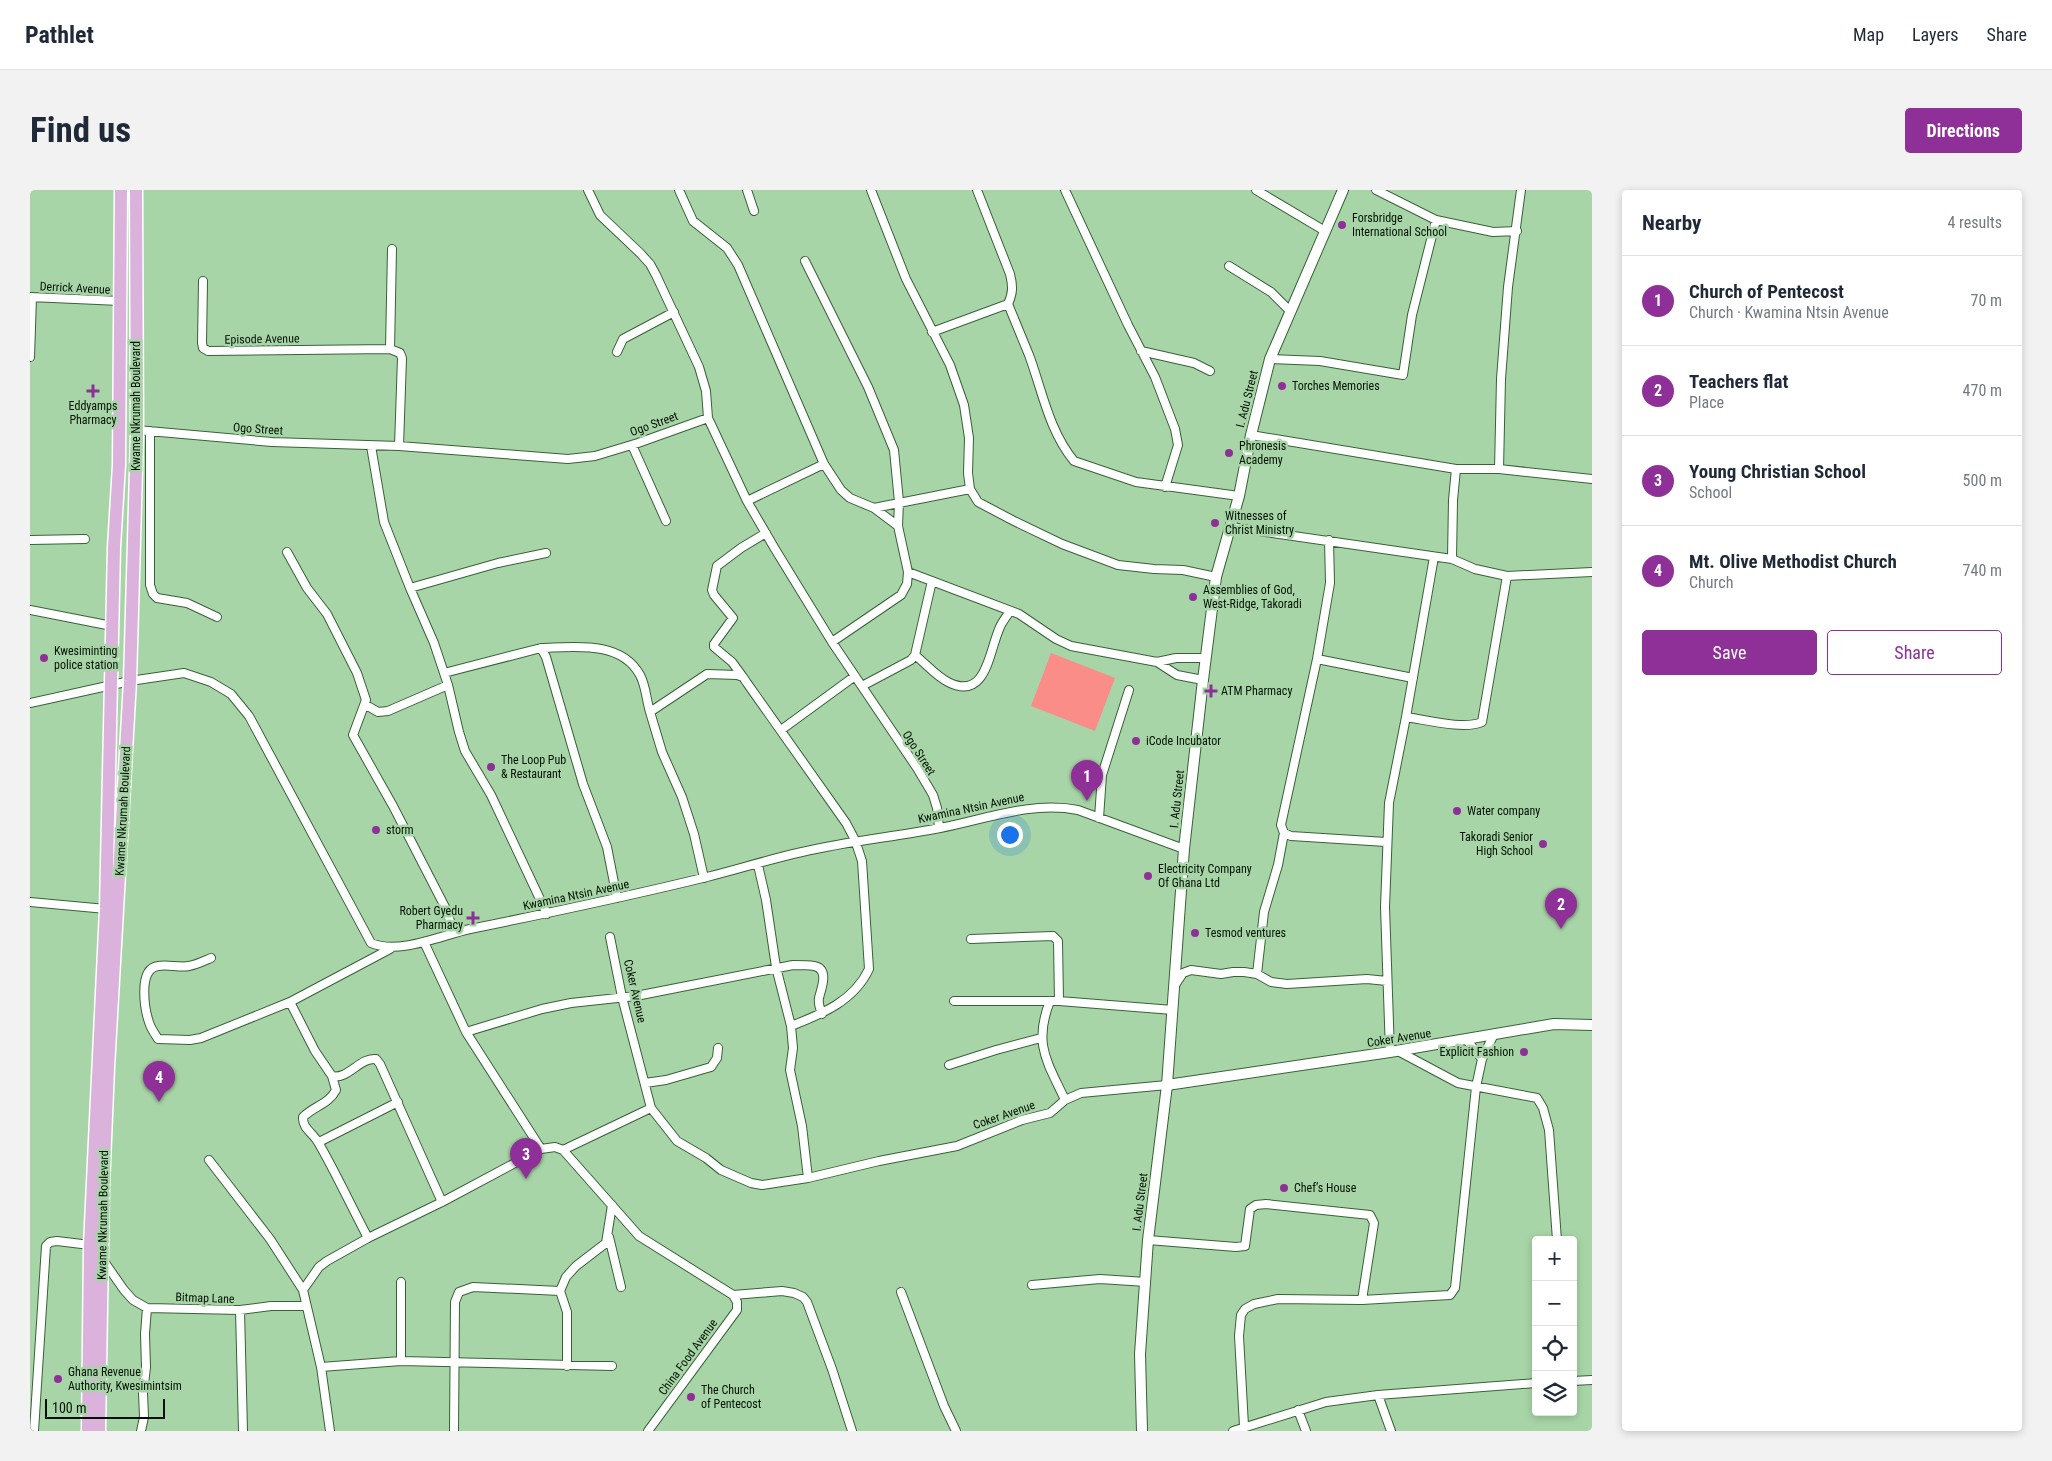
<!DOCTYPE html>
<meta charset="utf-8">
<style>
:root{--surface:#fff;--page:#f2f2f3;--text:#1f2937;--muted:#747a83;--line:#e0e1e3;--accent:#8f3099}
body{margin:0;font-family:"Roboto Condensed",sans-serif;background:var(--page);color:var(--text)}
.controls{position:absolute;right:15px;bottom:15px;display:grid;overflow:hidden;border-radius:5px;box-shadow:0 2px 8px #0003}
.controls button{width:45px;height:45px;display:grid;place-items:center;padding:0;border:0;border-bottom:1px solid var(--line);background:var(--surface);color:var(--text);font:25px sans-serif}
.scale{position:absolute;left:15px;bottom:12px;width:120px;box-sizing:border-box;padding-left:5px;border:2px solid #031103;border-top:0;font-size:14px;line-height:18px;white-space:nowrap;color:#031103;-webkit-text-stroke:4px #a8d5a7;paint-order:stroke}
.you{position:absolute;left:979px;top:644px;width:18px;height:18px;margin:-12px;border:4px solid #fff;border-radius:50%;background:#1a73e8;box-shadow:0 0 0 8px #1a73e833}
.badge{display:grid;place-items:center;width:32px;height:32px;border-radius:50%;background:var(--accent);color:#fff;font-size:16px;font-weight:700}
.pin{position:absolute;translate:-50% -41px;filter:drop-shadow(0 1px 2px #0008)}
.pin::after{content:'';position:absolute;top:26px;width:18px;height:15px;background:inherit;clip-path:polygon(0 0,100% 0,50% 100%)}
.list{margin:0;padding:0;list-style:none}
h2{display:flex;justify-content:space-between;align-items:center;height:65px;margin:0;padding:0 20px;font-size:21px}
h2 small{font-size:16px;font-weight:400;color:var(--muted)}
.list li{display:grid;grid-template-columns:32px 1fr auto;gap:15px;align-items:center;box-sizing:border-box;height:90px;padding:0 20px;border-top:1px solid var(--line)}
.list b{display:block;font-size:19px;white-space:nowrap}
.list p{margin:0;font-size:16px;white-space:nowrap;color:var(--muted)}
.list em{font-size:16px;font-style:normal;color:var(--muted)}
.actions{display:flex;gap:10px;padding:15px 20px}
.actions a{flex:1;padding:11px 0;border:1px solid var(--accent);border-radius:5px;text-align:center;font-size:18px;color:var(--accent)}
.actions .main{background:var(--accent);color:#fff}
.icon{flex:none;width:28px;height:28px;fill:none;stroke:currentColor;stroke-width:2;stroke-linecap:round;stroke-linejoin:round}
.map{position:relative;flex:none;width:1562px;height:1241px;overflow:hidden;border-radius:5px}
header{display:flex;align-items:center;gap:30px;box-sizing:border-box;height:70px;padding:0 25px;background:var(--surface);border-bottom:1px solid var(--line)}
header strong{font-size:24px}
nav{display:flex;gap:28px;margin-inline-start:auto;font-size:18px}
.intro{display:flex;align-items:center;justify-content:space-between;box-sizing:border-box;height:120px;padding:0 30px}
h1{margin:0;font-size:35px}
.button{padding:12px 22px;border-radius:5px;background:var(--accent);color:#fff;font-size:18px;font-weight:700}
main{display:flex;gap:30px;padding:0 30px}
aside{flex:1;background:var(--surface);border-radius:5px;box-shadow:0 2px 8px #0003}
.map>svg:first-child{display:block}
.green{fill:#fa8d87}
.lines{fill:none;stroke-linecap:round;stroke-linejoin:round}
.minor-casing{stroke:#386138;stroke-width:10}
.tertiary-casing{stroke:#386138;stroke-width:12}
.trunk-casing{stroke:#fff;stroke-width:15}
.minor{stroke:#fff;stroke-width:8}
.tertiary{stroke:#fff;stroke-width:10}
.trunk{stroke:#dab2dc;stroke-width:12}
.poi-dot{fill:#8f3099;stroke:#a8d5a7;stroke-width:2}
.labels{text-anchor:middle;stroke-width:5;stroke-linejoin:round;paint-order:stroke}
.poi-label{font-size:12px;fill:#031103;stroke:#a8d5a7;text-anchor:start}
.street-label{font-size:12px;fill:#031103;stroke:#a8d5a7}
</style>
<header>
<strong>Pathlet</strong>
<nav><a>Map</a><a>Layers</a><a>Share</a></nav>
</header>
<div class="intro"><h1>Find us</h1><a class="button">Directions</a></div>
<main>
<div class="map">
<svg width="1562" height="1241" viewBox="0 0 1562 1241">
<rect width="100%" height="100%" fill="#a8d5a7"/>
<path class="green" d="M1021,463L1085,488L1065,541L1001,516Z"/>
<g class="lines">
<g class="minor-casing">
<path id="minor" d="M558,0L570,25L610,63L620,74L626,85L669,177L676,201L678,228
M649,0L663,31L697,58L708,75L794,274L811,300L820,308L844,318L940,299
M717,0L724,21
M841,0L876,89L920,175L934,215L939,248L938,283L940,299L948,312L984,331L1032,354L1088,375L1124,379L1153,380L1186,387
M1035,0L1098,135L1125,187L1145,239L1148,255L1135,297
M1226,0L1295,41
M1346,0L1406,30L1463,42L1487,41
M1491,0L1478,97L1471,189L1469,279L1562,289
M775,71L838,197L864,260L869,312L868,336L878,382L989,424L1026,449L1041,456L1127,472L1146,468H1176
M1199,76L1241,102L1261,122
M173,91L172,153L173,158L178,161L360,159L370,163L372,168L369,256
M0,107L90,111
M978,114C985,131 992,148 999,165C1012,200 1019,241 1044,271L1106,292L1209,306
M902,142L978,114C983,103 983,96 980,84L947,0
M360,159L362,59
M1111,161L1164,173L1180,181
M587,162L593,149L644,122
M0,167L2,107
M1240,169L1290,171L1373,185L1382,125L1406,30
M107,240L242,252L369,256L538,269L565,266L608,253L678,228L717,311L745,359L802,452L887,578L903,605L907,618L909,638
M120,241V395L123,404L127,408L157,413L187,427
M1221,245L1426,279L1423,310L1422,369
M602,255L636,331
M341,256L354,332L380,398L404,453L418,495L429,542L435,561L461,605L517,724
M1426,279H1469
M717,311L794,274
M844,318L868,336
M1201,337L1422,369L1445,379L1477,386L1562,382
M0,350L55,349
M1299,350L1300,393L1287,469L1251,635L1254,643L1261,646L1356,652
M257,362L277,398L297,424L327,483L336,510L323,545L363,616L415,717L424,742
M380,398L468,373L516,363
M0,420L82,436
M802,452L871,405L877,394L878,382
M511,458C544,457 591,450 610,485C616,496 616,509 620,522
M885,465C896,474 906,486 918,492C957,512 959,460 970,437C972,432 977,426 980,421
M1287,469L1383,488
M1127,472L1147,485L1173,490
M414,483L511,458L516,467L553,594L577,657L587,708
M713,487L702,472L684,457V454L703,428L684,405L682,400L687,376L711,358L736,343
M832,496L881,470L885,465L902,391
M0,513L100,491L154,483L181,492L201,504L219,526L341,753C369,765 412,745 440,739C519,723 599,706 677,687C709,679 740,669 772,662C818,651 864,647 910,638C956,629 1001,611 1048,620L1154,659
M336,515L348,522L358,521L418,495
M1376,527C1397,530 1434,540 1452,532L1477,386
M751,540L825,486
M1069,628L1072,585L1099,500
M728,675L736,710L746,777L761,836L763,858L760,880L772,936L778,988
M674,688L664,644L652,607L632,562L620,522L677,484L707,485L713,487L717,493L816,633L825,650L832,671L839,779C824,811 792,824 761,836
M0,712L76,719
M580,747L592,807L621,918L647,951L676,968L691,980L721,993L732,995L778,988L849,971L927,956L992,930L1020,923L1035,910L1051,903L1137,895
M941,749L1023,746L1028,751L1029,811
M394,752L436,842L511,959L525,957L533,960L609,1046L703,1105L752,1101L764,1103L773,1107L777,1112L802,1179L822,1241
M181,768C174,771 166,775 159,776C149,778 138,774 128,776C107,779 115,822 120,835C122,840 125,844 128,849L160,850L171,848L260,812L360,759
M1227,784L1234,722L1248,675L1254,643
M1145,795L1153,783L1161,780L1191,784L1203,782H1214L1227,784L1241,792L1257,794L1337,789L1357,791
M924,811H1029L1143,820
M1020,811C1003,854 1017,871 1035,910
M260,812L285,861L302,886C318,890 330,867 346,869L350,874L412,1012L511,959
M436,842L512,819L541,813L606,806L763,775C770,775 778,775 784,776C800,779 791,799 789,808C788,813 790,819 792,824
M1436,849L1452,869
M1368,861L1428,893L1507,908L1513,918L1519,940L1527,1050
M1360,862L1355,717L1359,613L1376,527L1404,367
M919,875L966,860L1011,848
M302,886L306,900C299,914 284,916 273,927C272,938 283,943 288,952C306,983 321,1016 338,1048
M615,893L636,890L681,877L687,868L688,858
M289,952L368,912
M533,960L621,918
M179,970L240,1049L273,1100L291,1177L300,1241
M579,1047L591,1097
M1118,1050L1206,1057L1215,1056L1220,1019L1226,1015L1236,1014L1340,1025L1344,1033L1332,1110
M73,1070L94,1100L103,1110L117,1118L210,1120L241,1116H276
M1002,1095L1070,1089L1116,1092
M273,1100L289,1077L297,1071L338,1048L412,1012
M871,1102L914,1216L926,1241
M210,1120L213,1241
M371,1171V1092
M537,1176V1122L530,1101L536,1087L546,1076L576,1053L582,1015
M291,1177L371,1171L582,1176
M1543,1191L1562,1190
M1348,1205L1361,1241
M1268,1220L1276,1241
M1214,1236L1209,1146L1211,1125L1215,1119L1224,1114L1248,1109L1332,1110L1420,1105L1425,1098L1446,897L1452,869L1464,844
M4,1241L16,1056L20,1052L27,1051L60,1055
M111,1241L114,1227L113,1203L116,1177L115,1144L117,1118
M424,1241L425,1112L429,1102L443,1097L530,1101
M618,1241L707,1120V1112L703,1105
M1203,1241L1296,1212L1348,1205L1506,1193"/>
</g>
<g class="tertiary-casing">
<path id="tertiary" d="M1137,895L1360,862L1524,834L1562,835
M1112,1241L1110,1164L1118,1050L1137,895L1154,659L1173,490L1186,387L1209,306L1221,245L1240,169L1313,0"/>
</g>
<g class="trunk-casing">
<path id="trunk" d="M58,1241L60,1055L76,719L84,357L89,275L91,0
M69,1241L73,997L78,878L100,491L107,245L106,0"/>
</g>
<use href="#minor" class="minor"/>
<use href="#tertiary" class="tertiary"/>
<use href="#trunk" class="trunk"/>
</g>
<g class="poi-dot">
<circle cx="1312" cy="35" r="5"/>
<circle cx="1252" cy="196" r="5"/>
<path d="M60.5 193.5h5v5h5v5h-5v5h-5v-5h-5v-5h5z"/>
<circle cx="1199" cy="263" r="5"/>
<circle cx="1185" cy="333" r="5"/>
<circle cx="1163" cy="407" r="5"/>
<circle cx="14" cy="468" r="5"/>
<path d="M1178.5 493.5h5v5h5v5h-5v5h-5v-5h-5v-5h5z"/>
<circle cx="1106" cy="551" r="5"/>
<circle cx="461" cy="577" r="5"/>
<circle cx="1427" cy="621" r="5"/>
<circle cx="346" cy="640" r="5"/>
<circle cx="1513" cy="654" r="5"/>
<circle cx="1118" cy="686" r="5"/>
<path d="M440.5 720.5h5v5h5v5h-5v5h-5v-5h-5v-5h5z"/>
<circle cx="1165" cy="743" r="5"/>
<circle cx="1494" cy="862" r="5"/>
<circle cx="1254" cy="998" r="5"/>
<circle cx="28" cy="1189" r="5"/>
<circle cx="661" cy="1207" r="5"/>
</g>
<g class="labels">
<g class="poi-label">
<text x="1322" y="32">Forsbridge<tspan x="1322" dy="14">International School</tspan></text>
<text x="1262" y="200">Torches Memories</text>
<text x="63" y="220" text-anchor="middle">Eddyamps<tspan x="63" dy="14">Pharmacy</tspan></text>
<text x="1209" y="260">Phronesis<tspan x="1209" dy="14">Academy</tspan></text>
<text x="1195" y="330">Witnesses of<tspan x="1195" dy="14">Christ Ministry</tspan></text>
<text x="1173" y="404">Assemblies of God,<tspan x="1173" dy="14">West-Ridge, Takoradi</tspan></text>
<text x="24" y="465">Kwesiminting<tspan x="24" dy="14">police station</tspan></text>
<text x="1191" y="505">ATM Pharmacy</text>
<text x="1116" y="555">iCode Incubator</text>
<text x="471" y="574">The Loop Pub<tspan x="471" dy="14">&amp; Restaurant</tspan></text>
<text x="1437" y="625">Water company</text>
<text x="356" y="644">storm</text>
<text x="1503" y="651" text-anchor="end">Takoradi Senior<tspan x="1503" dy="14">High School</tspan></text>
<text x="1128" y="683">Electricity Company<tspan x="1128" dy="14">Of Ghana Ltd</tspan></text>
<text x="433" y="725" text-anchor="end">Robert Gyedu<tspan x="433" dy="14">Pharmacy</tspan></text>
<text x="1175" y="747">Tesmod ventures</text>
<text x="1484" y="866" text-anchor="end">Explicit Fashion</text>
<text x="1264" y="1002">Chef’s House</text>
<text x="38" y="1186">Ghana Revenue<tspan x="38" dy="14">Authority, Kwesimintsim</tspan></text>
<text x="671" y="1204">The Church<tspan x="671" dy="14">of Pentecost</tspan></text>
</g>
<g class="street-label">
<text transform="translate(45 98) rotate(3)" y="4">Derrick Avenue</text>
<text transform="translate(232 149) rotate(-1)" y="4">Episode Avenue</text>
<text transform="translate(1217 209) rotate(-76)" y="4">I. Adu Street</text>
<text transform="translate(106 216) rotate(-90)" y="4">Kwame Nkrumah Boulevard</text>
<text transform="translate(624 234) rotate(-20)" y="4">Ogo Street</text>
<text transform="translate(228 239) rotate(4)" y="4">Ogo Street</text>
<text transform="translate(889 563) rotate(57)" y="4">Ogo Street</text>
<text transform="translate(1147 609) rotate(-84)" y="4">I. Adu Street</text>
<text transform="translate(941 618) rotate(-12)" y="4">Kwamina Ntsin Avenue</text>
<text transform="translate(93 621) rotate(-87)" y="4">Kwame Nkrumah Boulevard</text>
<text transform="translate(546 705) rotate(-12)" y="4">Kwamina Ntsin Avenue</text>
<text transform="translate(605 801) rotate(77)" y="4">Coker Avenue</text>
<text transform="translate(1369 848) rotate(-9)" y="4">Coker Avenue</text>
<text transform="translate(974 925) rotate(-19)" y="4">Coker Avenue</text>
<text transform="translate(1110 1012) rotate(-83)" y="4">I. Adu Street</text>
<text transform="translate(73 1025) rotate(-89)" y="4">Kwame Nkrumah Boulevard</text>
<text transform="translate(175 1108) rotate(2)" y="4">Bitmap Lane</text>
<text transform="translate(658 1167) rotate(-54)" y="4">China Food Avenue</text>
</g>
</g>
</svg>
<div class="controls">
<button>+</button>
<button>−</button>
<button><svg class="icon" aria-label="locate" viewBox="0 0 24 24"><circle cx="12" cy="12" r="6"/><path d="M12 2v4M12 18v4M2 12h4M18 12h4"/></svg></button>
<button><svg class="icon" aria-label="layers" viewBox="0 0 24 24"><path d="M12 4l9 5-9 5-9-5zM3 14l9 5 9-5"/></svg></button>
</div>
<div class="scale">100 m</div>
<div class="you"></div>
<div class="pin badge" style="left:1057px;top:611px">1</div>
<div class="pin badge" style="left:1531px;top:739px">2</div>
<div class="pin badge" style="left:496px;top:989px">3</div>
<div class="pin badge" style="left:129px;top:912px">4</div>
</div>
<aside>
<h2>Nearby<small>4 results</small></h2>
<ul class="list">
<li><span class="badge">1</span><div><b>Church of Pentecost</b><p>Church · Kwamina Ntsin Avenue</p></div><em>70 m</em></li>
<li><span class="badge">2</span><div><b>Teachers flat</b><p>Place</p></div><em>470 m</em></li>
<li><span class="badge">3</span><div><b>Young Christian School</b><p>School</p></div><em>500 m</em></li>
<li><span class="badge">4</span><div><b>Mt. Olive Methodist Church</b><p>Church</p></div><em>740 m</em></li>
</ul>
<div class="actions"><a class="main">Save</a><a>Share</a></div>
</aside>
</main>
